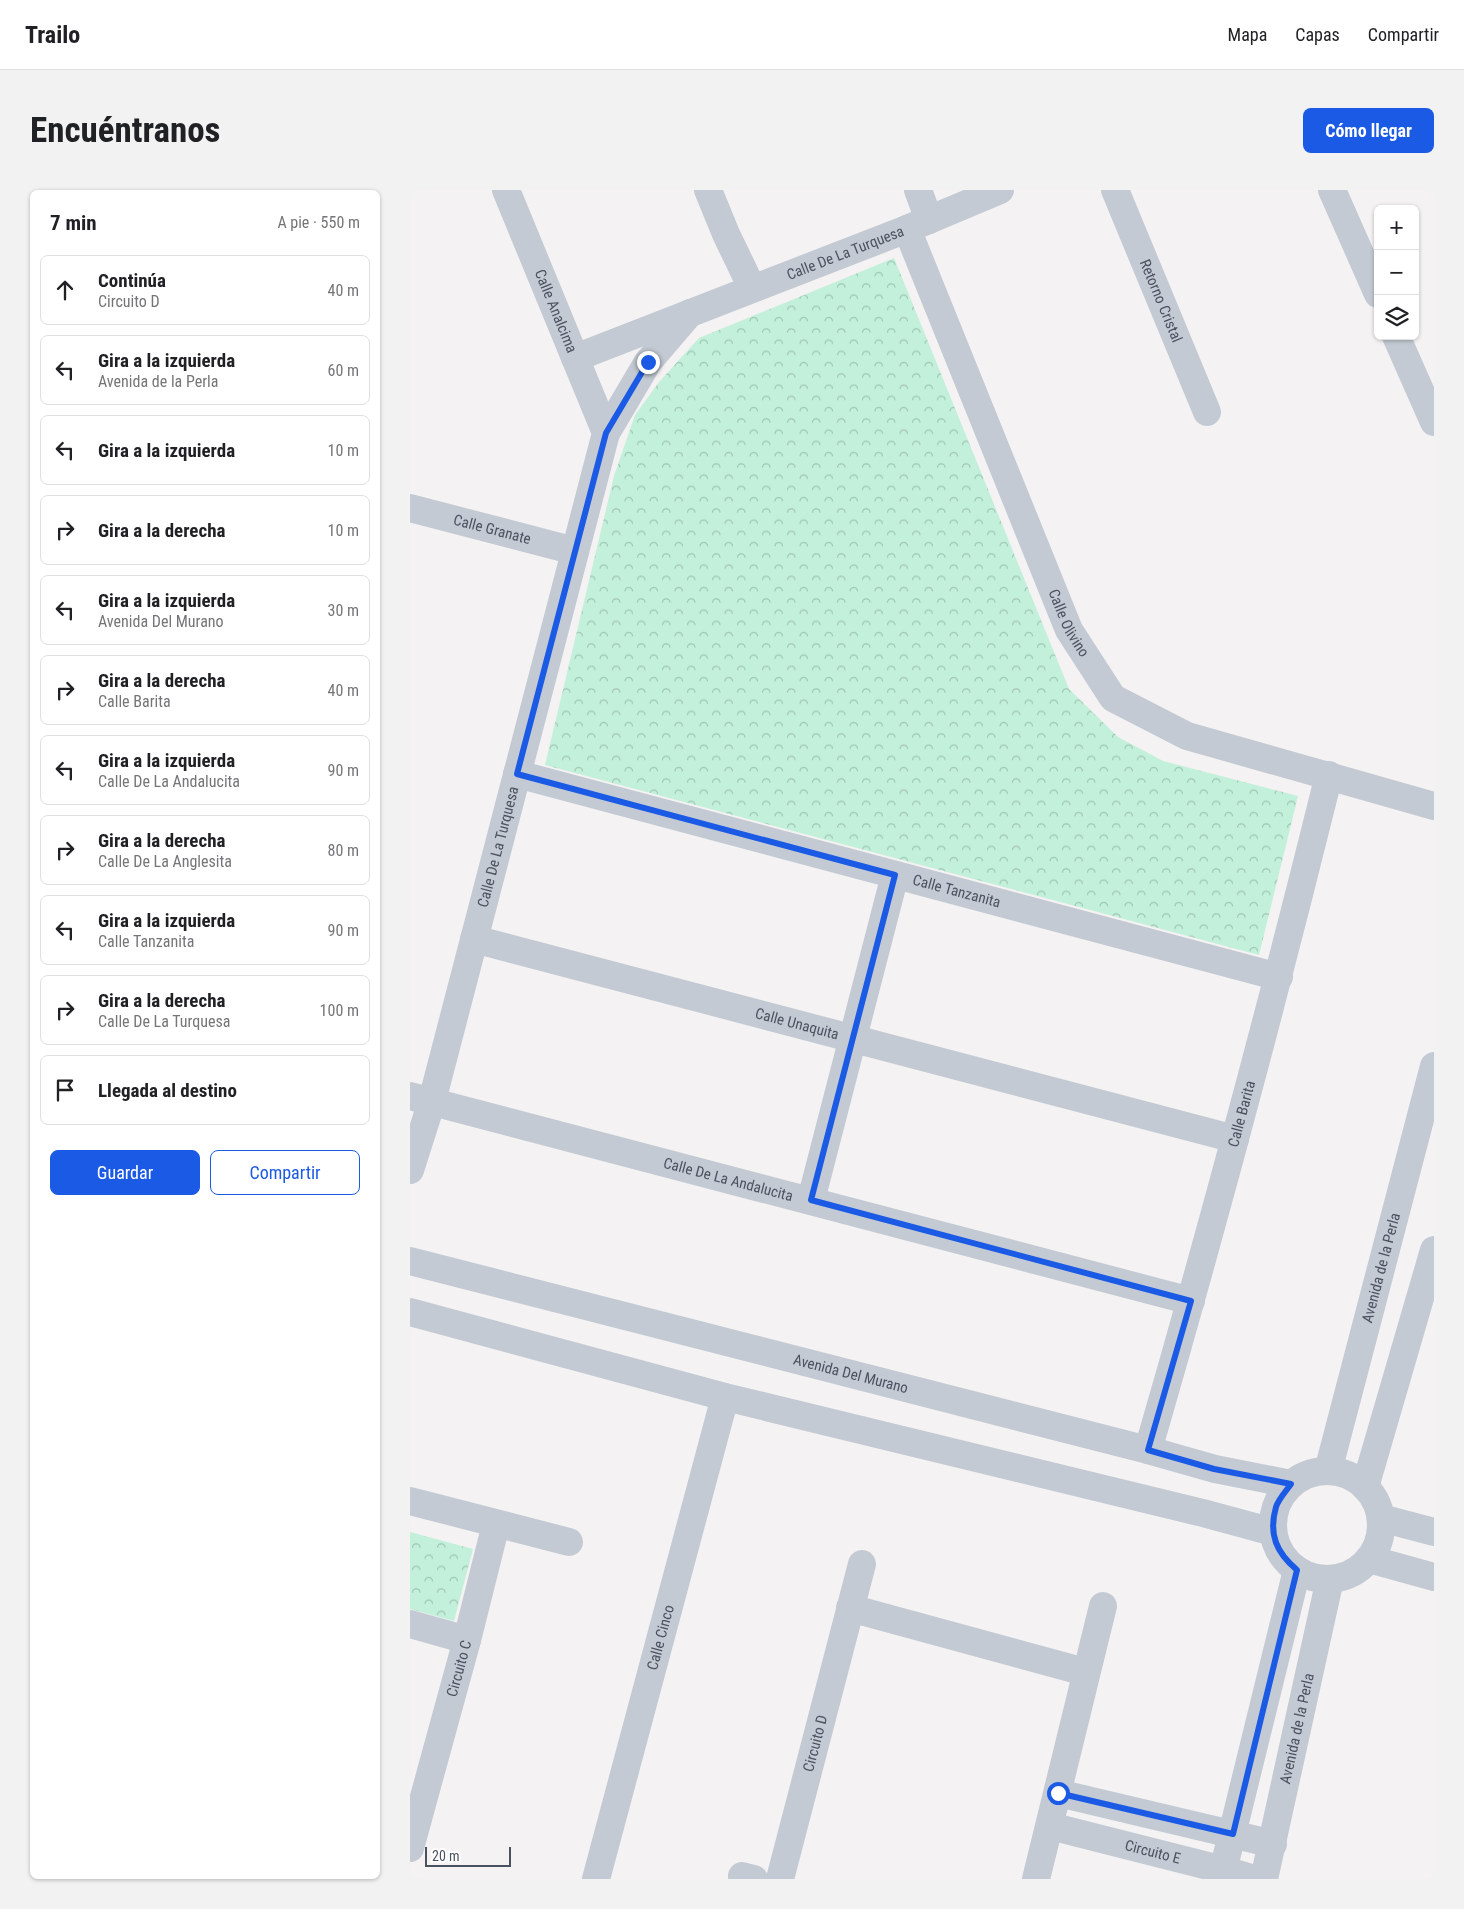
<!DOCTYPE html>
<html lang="es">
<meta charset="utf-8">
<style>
:root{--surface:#fff;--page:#f2f2f2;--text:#202124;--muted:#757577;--line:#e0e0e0;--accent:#1b5ae5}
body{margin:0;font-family:"Roboto Condensed",sans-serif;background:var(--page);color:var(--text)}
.controls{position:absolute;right:15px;top:15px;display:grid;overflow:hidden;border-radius:8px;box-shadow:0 1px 4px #0004}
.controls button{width:45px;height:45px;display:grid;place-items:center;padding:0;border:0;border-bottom:1px solid var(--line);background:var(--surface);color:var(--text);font:25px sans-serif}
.scale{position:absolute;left:15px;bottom:12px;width:86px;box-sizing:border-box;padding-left:5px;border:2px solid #4a5260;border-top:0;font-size:14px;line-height:18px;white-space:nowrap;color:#4a5260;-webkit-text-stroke:4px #fff;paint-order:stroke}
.stop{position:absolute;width:15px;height:15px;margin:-11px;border:4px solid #1b5ae5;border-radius:50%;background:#fff}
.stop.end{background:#1b5ae5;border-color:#fff;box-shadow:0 1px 5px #0008}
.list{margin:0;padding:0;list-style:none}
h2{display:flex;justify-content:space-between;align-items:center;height:65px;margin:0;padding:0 20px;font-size:21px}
h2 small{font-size:16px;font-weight:400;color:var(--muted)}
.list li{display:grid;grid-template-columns:32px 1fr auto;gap:15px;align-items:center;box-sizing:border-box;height:70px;margin:0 10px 10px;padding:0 10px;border:1px solid var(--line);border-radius:8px}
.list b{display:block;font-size:19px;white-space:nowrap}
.list p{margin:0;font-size:16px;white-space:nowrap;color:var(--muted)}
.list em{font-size:16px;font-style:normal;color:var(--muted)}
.actions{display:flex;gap:10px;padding:15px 20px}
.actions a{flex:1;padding:11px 0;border:1px solid var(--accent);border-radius:8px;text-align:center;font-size:18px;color:var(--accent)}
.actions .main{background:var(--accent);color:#fff}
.icon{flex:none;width:28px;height:28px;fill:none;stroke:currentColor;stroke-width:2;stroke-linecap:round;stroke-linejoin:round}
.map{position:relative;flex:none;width:1024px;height:1689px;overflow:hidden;border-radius:8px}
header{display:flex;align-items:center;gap:30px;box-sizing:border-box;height:70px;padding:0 25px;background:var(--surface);border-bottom:1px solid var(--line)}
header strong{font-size:24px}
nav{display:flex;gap:28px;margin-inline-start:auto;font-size:18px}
.intro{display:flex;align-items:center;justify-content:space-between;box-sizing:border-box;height:120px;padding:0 30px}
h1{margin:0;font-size:35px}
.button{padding:12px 22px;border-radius:8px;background:var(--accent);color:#fff;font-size:18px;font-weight:700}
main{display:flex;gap:30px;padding:0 30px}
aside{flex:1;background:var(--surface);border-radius:8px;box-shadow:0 1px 4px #0004}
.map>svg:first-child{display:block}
.forest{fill:url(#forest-crowns)}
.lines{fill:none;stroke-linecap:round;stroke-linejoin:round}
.minor{stroke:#c3cad3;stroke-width:28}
.tertiary{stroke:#c3cad3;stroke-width:28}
.route{stroke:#1b5ae5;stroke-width:6}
.labels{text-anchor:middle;stroke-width:4.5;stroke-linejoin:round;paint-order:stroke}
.street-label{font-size:15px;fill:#4a5260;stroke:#fff}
</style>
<header>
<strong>Trailo</strong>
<nav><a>Mapa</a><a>Capas</a><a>Compartir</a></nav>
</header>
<div class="intro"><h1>Encuéntranos</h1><a class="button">Cómo llegar</a></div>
<main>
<aside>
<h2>7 min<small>A pie · 550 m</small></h2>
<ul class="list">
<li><svg class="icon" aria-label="ahead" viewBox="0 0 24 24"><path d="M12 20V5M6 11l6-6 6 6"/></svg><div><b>Continúa</b><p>Circuito D</p></div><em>40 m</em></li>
<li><svg class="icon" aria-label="left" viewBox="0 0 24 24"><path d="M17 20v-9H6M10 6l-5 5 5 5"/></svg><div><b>Gira a la izquierda</b><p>Avenida de la Perla</p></div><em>60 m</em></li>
<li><svg class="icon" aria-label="left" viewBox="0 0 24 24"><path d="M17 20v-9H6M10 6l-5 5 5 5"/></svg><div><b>Gira a la izquierda</b></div><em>10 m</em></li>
<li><svg class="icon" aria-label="right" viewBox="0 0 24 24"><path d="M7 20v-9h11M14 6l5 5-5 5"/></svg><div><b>Gira a la derecha</b></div><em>10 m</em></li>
<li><svg class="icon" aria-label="left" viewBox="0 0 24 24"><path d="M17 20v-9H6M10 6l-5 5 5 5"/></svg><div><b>Gira a la izquierda</b><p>Avenida Del Murano</p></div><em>30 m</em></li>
<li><svg class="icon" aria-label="right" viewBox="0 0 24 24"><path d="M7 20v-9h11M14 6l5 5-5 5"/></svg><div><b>Gira a la derecha</b><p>Calle Barita</p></div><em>40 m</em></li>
<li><svg class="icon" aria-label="left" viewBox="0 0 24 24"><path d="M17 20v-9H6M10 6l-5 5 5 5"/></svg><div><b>Gira a la izquierda</b><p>Calle De La Andalucita</p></div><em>90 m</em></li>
<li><svg class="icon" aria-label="right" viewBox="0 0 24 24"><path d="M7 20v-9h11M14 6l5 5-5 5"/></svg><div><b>Gira a la derecha</b><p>Calle De La Anglesita</p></div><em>80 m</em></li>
<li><svg class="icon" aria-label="left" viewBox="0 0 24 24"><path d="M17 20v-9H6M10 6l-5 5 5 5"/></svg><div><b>Gira a la izquierda</b><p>Calle Tanzanita</p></div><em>90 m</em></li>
<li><svg class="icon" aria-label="right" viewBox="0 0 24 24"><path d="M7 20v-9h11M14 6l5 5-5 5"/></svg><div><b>Gira a la derecha</b><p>Calle De La Turquesa</p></div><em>100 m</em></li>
<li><svg class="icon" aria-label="arrive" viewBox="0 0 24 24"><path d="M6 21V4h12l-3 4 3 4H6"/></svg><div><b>Llegada al destino</b></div></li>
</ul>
<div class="actions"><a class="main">Guardar</a><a>Compartir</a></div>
</aside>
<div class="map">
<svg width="1024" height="1689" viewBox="0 0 1024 1689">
<defs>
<pattern id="forest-crowns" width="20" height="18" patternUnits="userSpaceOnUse" patternTransform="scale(1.25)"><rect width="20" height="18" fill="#c2f0da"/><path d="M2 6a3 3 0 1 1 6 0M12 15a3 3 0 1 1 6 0" fill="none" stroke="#a0c5b4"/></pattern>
</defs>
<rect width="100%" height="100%" fill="#f4f2f2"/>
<path class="forest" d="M484,68L659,499L708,547L753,571L888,606L849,765L135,575L204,286L225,225L249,192L289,148Z
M0,1342L63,1359L44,1431L0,1419Z"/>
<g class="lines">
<g class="minor">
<path id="s1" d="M96,0L196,243"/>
<path d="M298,0L316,44L342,98"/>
<path d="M508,0L519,30"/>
<path id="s2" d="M705,0L797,222"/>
<path id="s3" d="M497,39L659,440L703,508L777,546L1024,616"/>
<path id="s4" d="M165,168L497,39L590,0"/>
<path id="s5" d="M0,318L165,361"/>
<path id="s6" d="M107,584L869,787"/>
<path id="s7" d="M64,749L825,949"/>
<path id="s8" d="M0,906L781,1111"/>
<path id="s9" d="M0,980L22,911L196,243L238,172L280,123"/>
<path d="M401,1010L485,685"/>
<path id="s10" d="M738,1260C803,1036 863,811 919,585"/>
<path d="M0,1311L159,1352"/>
<path d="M440,1418L675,1482"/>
<path d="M0,1434L57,1450"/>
<path d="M648,1603L863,1654"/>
<path id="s11" d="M640,1636L814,1680L844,1689"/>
<path id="s12" d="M0,1658L57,1450L86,1334"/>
<path d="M332,1686L344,1689"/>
<path id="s13" d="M186,1689L315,1207"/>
<path id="s14" d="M370,1689L452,1374"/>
<path d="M626,1689L693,1416"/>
</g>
<g class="tertiary">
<path d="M922,0L968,104"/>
<path d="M986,146L1024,232"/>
<path id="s15" d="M0,1071L738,1260L805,1279L881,1294"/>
<path d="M0,1122L315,1207L793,1323L863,1342"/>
<path id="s16" d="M918,1281L1024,876"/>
<circle cx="917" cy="1335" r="54"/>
<path d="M955,1297L1024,1060"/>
<path d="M971,1328L1024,1342"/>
<path d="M959,1369L1024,1387"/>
<path d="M811,1689L887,1380"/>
<path id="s17" d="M854,1689L920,1389"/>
</g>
</g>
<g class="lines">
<path class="route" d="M238,172L196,243L107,584L485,685L401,1010L781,1111L738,1260L804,1279L881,1294C876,1301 868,1310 866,1317C858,1345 867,1363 887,1380L823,1644L648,1603"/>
</g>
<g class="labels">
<g class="street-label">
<text dy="5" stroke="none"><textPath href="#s4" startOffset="290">Calle De La Turquesa</textPath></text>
<text dy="5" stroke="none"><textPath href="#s2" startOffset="120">Retorno Cristal</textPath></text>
<text dy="5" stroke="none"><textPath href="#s1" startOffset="131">Calle Analcima</textPath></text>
<text dy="5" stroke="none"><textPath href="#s5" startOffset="85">Calle Granate</textPath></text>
<text dy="5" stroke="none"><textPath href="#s3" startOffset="426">Calle Olivino</textPath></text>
<text dy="5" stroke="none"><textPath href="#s9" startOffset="335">Calle De La Turquesa</textPath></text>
<text dy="5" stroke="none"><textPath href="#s6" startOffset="455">Calle Tanzanita</textPath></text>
<text dy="5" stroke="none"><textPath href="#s7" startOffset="334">Calle Unaquita</textPath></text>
<text dy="5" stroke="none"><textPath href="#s10" startOffset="349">Calle Barita</textPath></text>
<text dy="5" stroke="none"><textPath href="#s8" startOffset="329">Calle De La Andalucita</textPath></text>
<text dy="5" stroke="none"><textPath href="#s16" startOffset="210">Avenida de la Perla</textPath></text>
<text dy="5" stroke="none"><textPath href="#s15" startOffset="455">Avenida Del Murano</textPath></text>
<text dy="5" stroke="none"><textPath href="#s13" startOffset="250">Calle Cinco</textPath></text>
<text dy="5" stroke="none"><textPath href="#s12" startOffset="186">Circuito C</textPath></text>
<text dy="5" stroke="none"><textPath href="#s17" startOffset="154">Avenida de la Perla</textPath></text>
<text dy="5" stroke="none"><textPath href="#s14" startOffset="140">Circuito D</textPath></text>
<text dy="5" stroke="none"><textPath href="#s11" startOffset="106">Circuito E</textPath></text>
</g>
</g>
</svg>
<div class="controls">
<button>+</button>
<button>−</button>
<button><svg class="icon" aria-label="layers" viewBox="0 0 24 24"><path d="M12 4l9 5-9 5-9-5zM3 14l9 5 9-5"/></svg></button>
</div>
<div class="scale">20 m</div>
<div class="stop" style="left:648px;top:1603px"></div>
<div class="stop end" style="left:238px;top:172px"></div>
</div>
</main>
